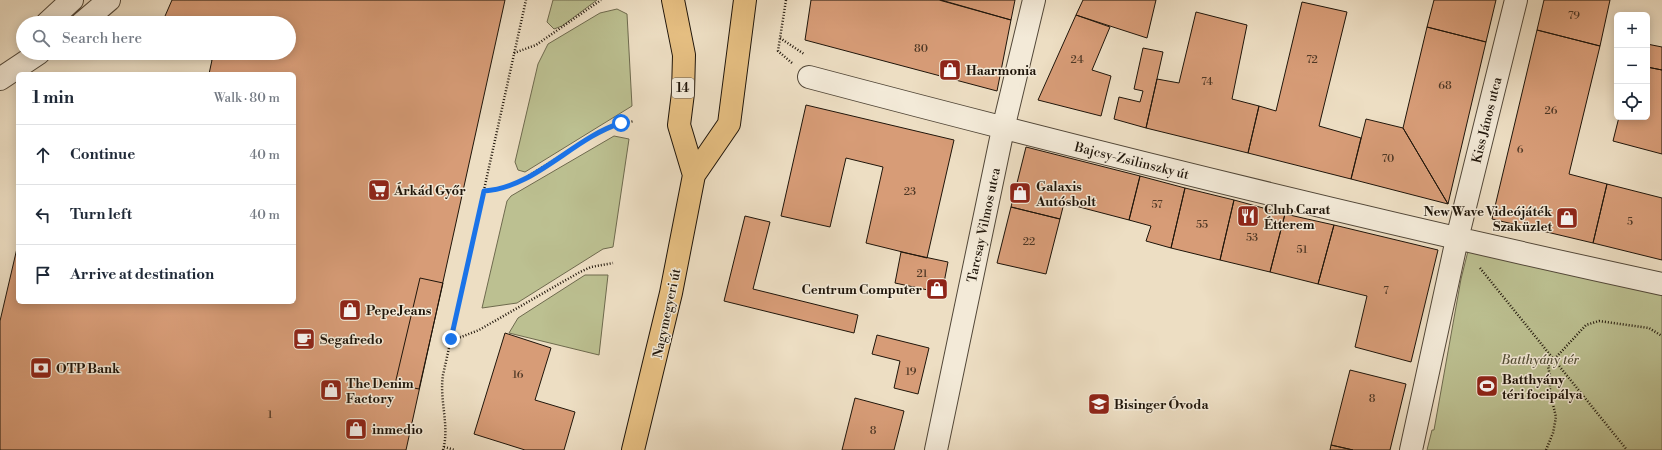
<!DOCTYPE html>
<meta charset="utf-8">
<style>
:root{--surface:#fff;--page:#f2f2f3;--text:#1f2937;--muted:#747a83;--line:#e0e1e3}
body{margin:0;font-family:"Libre Bodoni",serif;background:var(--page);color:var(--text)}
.controls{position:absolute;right:12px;top:12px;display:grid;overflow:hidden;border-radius:6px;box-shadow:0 2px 10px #0003}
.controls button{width:36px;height:36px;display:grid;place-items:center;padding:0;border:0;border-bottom:1px solid var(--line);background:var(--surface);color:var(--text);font:20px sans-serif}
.stop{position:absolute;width:12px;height:12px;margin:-9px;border:3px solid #1a73e8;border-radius:50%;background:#fff}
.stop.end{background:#1a73e8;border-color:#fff;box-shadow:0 1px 4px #0008}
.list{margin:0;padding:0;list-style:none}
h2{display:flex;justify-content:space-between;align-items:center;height:52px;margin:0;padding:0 16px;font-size:17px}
h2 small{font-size:13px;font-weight:400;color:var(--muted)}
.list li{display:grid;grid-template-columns:26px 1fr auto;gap:12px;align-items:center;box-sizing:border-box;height:60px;padding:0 16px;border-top:1px solid var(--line)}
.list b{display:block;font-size:15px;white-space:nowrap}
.list em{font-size:13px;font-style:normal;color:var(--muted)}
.icon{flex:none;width:22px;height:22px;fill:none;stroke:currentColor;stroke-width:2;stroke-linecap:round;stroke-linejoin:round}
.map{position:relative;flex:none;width:1662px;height:450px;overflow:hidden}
.search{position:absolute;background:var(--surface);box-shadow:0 2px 10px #0003;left:16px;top:16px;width:280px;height:44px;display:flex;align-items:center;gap:10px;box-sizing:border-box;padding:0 14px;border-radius:22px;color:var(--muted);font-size:15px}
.panel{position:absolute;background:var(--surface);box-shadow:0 2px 10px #0003;left:16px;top:72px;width:280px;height:232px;border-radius:6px}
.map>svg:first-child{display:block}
.green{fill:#bcc091;stroke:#6e6a4e}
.building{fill:#d79c77;stroke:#1f150a}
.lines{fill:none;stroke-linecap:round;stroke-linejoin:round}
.minor-casing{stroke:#524738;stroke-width:24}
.major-casing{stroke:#1f150a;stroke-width:24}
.path{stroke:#1f150a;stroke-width:2.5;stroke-dasharray:1 2;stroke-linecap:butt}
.minor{stroke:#f3ead8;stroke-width:22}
.major{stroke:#e6bf82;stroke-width:22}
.route{stroke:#1a73e8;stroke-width:5}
.labels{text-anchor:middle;stroke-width:3;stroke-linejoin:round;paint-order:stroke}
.number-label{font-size:11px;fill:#4d3725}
.shield{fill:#f3ead8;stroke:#5f5548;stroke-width:1}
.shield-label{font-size:12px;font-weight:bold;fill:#1f150a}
.poi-label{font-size:13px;font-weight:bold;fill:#1f150a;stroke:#f3ead8;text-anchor:start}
.street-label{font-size:13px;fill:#1f150a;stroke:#f3ead8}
.park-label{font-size:13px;font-style:italic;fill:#565139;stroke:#f3ead8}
</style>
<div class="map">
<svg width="1662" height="450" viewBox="0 0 1662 450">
<rect width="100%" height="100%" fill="#eddec3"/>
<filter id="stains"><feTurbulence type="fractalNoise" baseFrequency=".005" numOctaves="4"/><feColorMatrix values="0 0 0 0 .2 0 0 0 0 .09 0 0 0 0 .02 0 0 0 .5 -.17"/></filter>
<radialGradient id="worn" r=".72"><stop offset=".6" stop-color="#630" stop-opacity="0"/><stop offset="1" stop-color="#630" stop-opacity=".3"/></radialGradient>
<path class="green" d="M553,0H597L562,26L554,29L547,22Z
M617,9L627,14L632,106L525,172L518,170L515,162L538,64L548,44L600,13Z
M614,136L629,139L613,247L603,249L517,303L482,308L507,201L511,196Z
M1469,247L1662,294V450H1427L1432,430H1434L1461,279Z
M585,275H608L599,355L509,333L518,318Z"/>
<path class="building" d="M172,0H505L406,450H0V321L18,244V302H294V74H209L212,60L189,53H289V23H162Z
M811,0H939L1011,20L997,91L805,40Z
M941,0H1015L1011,20Z
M1083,0H1156L1147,38L1076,15Z
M1434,0H1496L1486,42L1427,27Z
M1544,0H1610L1600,46L1537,30Z
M1302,2L1347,12L1319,126L1361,138L1351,179L1248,153L1259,106L1276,111Z
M1196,12L1247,25L1232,99L1259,106L1248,153L1146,128L1157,79L1179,83Z
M1076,15L1110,27L1092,70L1111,76L1101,116L1038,100Z
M1427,27L1486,42L1448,204L1403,128Z
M1537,30L1600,46L1569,174L1607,184L1593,243L1492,219Z
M1647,44L1662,47V70L1647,67Z
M1143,48L1163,52L1146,128L1114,119L1119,97L1140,102L1143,91L1134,89Z
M1647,67L1662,70V154L1613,141L1619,117H1647Z
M806,105L954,140L927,258L866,243L883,167L846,158L830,227L781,216Z
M1366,119L1403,128L1448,204L1351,179Z
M1026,147L1140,176L1129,220L1064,203L1060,219L1011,207Z
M1140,176L1185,188L1171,248L1146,241L1151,226L1129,220Z
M1607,184L1662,198V260L1593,243Z
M1185,188L1234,200L1220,260L1171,248Z
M1234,200L1285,214L1270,272L1220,260Z
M1011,207L1060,219L1046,274L997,263Z
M1285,214L1334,225L1318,284L1270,272Z
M745,216L770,222L753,289L858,315L854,333L724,301Z
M1334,225L1438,250L1411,362L1355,347L1367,296L1318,284Z
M901,252L948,262L942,293L895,283Z
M420,278L443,283L419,389L395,384Z
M505,333L551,348L535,400L575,412L564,450H525L474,434Z
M877,335L929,348L918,394L894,388L900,361L872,354Z
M1350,370L1406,384L1390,450H1353L1331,445Z
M855,398L904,411L894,450H842Z
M1331,445L1353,450H1330Z"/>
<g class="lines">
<g class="minor-casing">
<path id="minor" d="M47,23L72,0
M82,23L109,0
M809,77C1092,152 1376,222 1662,284
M0,79L39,53
M936,450L1003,129L1034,0
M1411,450L1457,239L1516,0"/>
</g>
<g class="major-casing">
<path id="major" d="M673,0L684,55L683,93L679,125L694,175
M633,450L671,293L694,175L729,124L745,0"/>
</g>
<path class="path" d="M786,0L778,51L792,63
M780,38L804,54
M514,53L536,45L601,0
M484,191L501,189L517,183L599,132L610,127L634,121
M1480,268L1627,450
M451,339L461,337L479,330L580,272L591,267L613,263
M444,447L455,450
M443,450C450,426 439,400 443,375L526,0
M1546,450L1553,433L1556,417L1550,392V376L1548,366L1586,325L1599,321L1649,328L1662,336"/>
<use href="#minor" class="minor"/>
<use href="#major" class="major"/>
</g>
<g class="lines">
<path class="route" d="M451,339L484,191C535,188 573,138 621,123"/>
</g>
<defs>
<g id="shop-square" transform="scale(1.15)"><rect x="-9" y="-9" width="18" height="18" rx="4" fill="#8f2418" stroke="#f3ead8"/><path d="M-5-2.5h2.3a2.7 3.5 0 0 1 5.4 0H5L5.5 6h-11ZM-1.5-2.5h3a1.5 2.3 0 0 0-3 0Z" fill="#fff"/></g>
<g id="supermarket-square" transform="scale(1.15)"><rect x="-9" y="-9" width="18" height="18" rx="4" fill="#8f2418" stroke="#f3ead8"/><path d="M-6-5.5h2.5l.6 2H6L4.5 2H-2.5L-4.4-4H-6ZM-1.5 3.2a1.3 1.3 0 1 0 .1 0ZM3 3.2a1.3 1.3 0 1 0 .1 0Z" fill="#fff"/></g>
<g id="restaurant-square" transform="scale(1.15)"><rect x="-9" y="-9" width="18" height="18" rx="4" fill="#8f2418" stroke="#f3ead8"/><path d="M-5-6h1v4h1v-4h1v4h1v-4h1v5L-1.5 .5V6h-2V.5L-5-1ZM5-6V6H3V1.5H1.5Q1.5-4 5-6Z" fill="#fff"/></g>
<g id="cafe-square" transform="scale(1.15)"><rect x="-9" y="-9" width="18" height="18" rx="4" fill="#8f2418" stroke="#f3ead8"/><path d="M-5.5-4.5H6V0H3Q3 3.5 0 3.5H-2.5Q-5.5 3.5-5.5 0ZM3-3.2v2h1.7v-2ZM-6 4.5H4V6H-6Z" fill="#fff"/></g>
<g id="bank-square" transform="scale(1.15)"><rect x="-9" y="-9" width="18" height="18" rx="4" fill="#8f2418" stroke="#f3ead8"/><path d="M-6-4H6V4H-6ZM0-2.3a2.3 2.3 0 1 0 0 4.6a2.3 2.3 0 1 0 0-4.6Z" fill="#fff"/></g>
<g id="stadium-square" transform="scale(1.15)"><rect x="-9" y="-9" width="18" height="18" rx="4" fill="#8f2418" stroke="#f3ead8"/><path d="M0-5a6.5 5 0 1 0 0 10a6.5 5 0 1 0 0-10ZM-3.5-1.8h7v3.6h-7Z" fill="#fff"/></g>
<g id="school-square" transform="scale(1.15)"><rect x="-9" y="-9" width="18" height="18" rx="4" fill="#8f2418" stroke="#f3ead8"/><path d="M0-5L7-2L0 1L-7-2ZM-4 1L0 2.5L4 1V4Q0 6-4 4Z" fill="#fff"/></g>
</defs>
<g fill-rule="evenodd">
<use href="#shop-square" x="950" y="70"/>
<use href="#supermarket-square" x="379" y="190"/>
<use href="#shop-square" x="1020" y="193"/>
<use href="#restaurant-square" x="1248" y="216"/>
<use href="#shop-square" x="1567" y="218"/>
<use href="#shop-square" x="937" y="289"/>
<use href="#shop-square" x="350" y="310"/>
<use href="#cafe-square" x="304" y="339"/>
<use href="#bank-square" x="41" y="368"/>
<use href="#stadium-square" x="1487" y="386"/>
<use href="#shop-square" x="331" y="390"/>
<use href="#school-square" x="1099" y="404"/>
<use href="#shop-square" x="356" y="429"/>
</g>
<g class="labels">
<g class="number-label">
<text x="1574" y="19">79</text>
<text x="921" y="52">80</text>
<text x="1077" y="63">24</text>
<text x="1312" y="63">72</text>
<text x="1207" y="85">74</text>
<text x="1445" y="89">68</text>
<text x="1551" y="114">26</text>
<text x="1520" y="153">6</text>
<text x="1388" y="162">70</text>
<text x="910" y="195">23</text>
<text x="1157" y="208">57</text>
<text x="1630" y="225">5</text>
<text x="1202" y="228">55</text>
<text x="1252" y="241">53</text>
<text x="1029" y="245">22</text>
<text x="1302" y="253">51</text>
<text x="922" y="277">21</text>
<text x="1386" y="294">7</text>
<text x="911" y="375">19</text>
<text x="518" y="378">16</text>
<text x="1372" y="402">8</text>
<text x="270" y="418">1</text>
<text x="873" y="434">8</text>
</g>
<rect class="shield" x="672" y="78" width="22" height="20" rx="3"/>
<g class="shield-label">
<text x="683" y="92">14</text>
</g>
<g class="poi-label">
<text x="966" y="75">Haarmonia</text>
<text x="1036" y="191">Galaxis<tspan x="1036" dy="15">Autósbolt</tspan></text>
<text x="394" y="195">Árkád Győr</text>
<text x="1264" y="214">Club Carat<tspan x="1264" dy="15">Étterem</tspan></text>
<text x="1552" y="216" text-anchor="end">New Wave Videójáték<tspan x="1552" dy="15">Szaküzlet</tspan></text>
<text x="922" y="294" text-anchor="end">Centrum Computer</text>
<text x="366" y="315">Pepe Jeans</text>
<text x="320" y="344">Segafredo</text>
<text x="56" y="373">OTP Bank</text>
<text x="1502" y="384">Batthyány<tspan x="1502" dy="15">téri focipálya</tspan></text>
<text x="346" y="388">The Denim<tspan x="346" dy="15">Factory</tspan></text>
<text x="1114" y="409">Bisinger Óvoda</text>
<text x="372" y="434">inmedio</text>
</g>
<g class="street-label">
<text transform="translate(1486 120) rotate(-76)" y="5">Kiss János utca</text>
<text transform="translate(1132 160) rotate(14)" y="5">Bajcsy-Zsilinszky út</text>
<text transform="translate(983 225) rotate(-78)" y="5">Tarcsay Vilmos utca</text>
<text transform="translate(666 313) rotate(-78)" y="5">Nagymegyeri út</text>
</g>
<g class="park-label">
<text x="1540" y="364">Batthyány tér</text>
</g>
</g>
<rect width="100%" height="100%" filter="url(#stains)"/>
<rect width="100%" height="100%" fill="url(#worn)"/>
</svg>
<div class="controls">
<button>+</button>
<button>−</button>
<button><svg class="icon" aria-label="locate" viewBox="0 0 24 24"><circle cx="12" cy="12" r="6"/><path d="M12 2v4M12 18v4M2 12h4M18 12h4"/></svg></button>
</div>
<div class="stop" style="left:621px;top:123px"></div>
<div class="stop end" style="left:451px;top:339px"></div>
<div class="search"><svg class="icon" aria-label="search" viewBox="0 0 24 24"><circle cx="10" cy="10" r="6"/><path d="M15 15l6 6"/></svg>Search here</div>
<section class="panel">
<h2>1 min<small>Walk · 80 m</small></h2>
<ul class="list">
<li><svg class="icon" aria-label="ahead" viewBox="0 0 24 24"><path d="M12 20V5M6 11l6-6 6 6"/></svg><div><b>Continue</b></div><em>40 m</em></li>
<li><svg class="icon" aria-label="left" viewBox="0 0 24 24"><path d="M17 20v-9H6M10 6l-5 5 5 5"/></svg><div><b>Turn left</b></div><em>40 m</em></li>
<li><svg class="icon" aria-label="arrive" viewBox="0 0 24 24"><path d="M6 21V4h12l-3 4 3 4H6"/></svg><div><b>Arrive at destination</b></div></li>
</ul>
</section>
</div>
